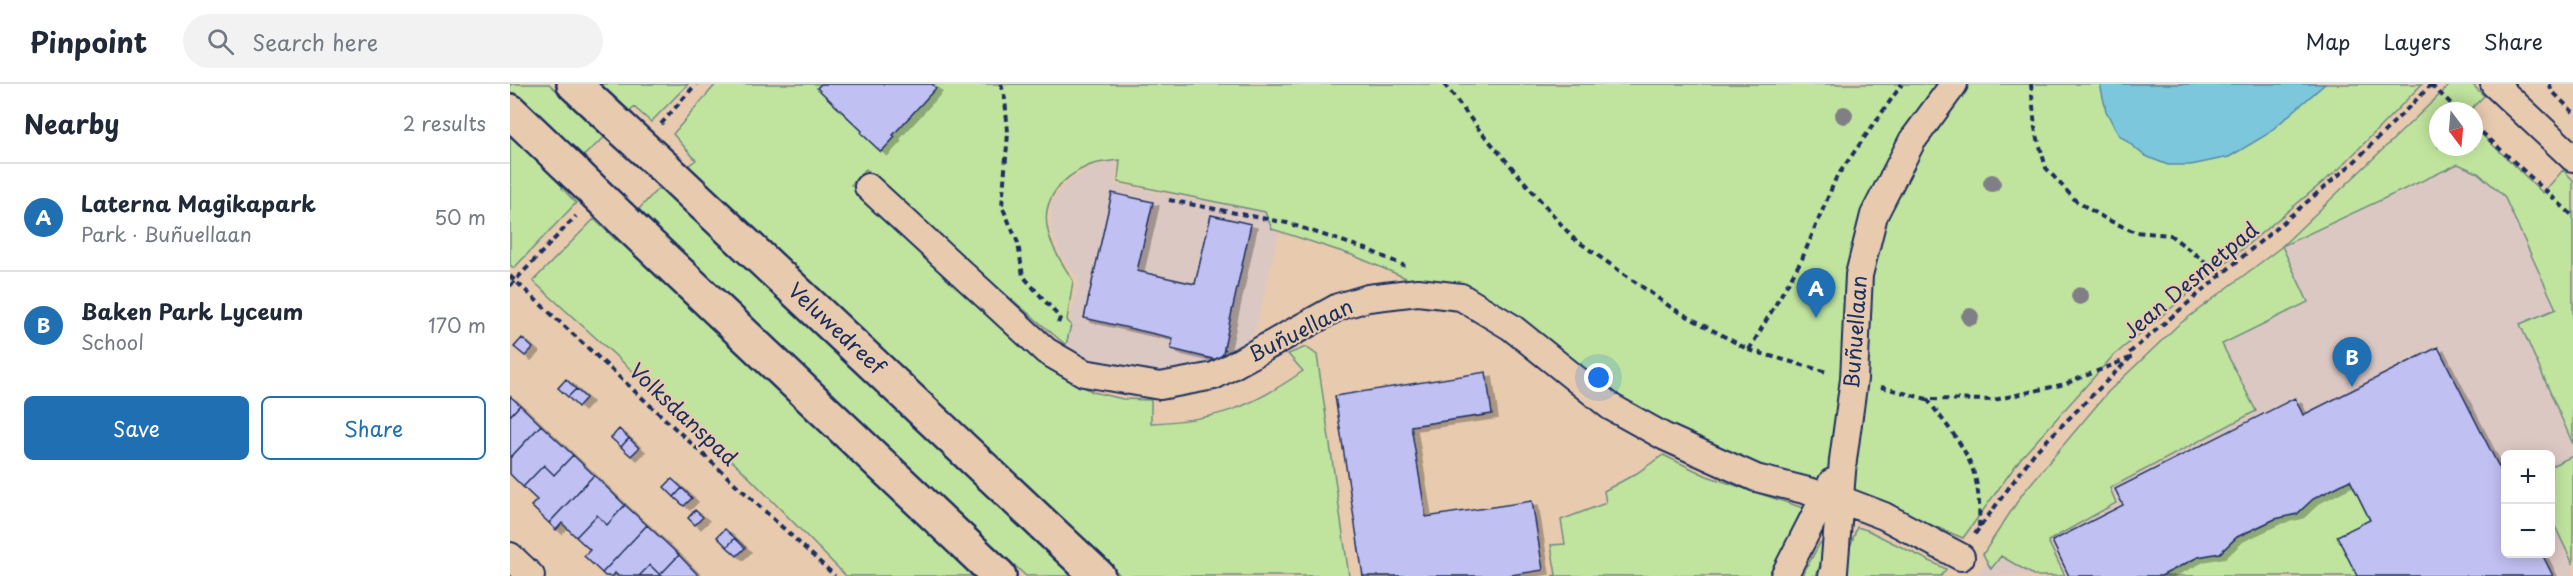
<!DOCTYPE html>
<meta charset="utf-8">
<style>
:root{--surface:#fff;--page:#f2f2f3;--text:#1f2937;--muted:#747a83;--line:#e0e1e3;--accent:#1f6fb2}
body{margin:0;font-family:"Playpen Sans",sans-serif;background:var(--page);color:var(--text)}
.controls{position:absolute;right:18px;bottom:18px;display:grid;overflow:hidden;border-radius:9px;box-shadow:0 3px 15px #0003}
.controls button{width:54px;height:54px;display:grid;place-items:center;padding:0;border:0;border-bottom:2px solid var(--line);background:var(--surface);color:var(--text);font:30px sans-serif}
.compass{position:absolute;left:1919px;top:18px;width:54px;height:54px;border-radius:50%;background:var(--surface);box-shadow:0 3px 15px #0003;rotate:164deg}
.you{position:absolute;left:1089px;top:294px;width:21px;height:21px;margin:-15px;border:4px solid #fff;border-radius:50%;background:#1a73e8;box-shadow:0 0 0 9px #1a73e833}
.badge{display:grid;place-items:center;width:39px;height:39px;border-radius:50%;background:var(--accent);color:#fff;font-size:20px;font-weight:700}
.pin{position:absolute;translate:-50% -50px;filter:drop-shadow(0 2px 3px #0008)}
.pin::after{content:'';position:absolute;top:32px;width:21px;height:18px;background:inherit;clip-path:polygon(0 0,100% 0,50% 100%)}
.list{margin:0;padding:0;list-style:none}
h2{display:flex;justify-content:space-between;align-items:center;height:78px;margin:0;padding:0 24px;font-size:26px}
h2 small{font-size:20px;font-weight:400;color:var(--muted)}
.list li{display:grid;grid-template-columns:39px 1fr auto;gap:18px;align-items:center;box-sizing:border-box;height:108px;padding:0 24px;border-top:2px solid var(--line)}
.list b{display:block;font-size:22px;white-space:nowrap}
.list p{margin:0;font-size:20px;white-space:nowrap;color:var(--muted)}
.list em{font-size:20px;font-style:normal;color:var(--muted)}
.actions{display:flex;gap:12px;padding:18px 24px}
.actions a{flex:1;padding:14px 0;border:2px solid var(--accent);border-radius:9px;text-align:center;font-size:21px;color:var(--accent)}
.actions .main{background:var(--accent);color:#fff}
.icon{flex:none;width:33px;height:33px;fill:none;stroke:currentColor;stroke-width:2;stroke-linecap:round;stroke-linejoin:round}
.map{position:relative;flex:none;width:2063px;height:492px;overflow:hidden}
header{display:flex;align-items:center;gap:36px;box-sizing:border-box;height:84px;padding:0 30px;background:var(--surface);border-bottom:2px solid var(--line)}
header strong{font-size:28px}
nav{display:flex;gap:33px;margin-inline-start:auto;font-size:21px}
.search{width:420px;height:54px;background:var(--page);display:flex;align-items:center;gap:15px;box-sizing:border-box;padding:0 21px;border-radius:33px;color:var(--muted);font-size:22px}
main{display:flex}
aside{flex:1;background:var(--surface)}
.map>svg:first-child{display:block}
.built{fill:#dcc8c3;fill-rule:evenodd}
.green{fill:#c0e49e;stroke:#6e8a7e;stroke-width:1.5}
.water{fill:#7cc7dc;stroke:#558aaa;stroke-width:1.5}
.building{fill:#c1c0f2;stroke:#1b2f5e;stroke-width:1.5;filter:url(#shadow)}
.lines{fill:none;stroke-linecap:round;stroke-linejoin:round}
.street-casing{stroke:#1b2f5e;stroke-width:30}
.secondary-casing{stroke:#1b2f5e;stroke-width:38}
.path{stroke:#1b2f5e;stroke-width:4;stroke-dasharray:6 4.5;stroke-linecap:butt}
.street{stroke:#e8cbaf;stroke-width:26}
.secondary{stroke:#e8cbaf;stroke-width:33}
.secondary-bridge-casing{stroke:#1b2f5e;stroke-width:38;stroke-linecap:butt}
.secondary-bridge{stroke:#e8cbaf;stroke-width:33}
.tree{fill:#817f86}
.labels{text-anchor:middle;stroke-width:4.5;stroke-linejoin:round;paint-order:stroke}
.street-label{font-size:21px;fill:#1b2f5e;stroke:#e8cbaf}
</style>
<header>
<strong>Pinpoint</strong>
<div class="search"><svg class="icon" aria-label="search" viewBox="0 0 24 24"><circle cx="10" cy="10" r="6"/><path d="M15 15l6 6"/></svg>Search here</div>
<nav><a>Map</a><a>Layers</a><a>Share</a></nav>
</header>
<main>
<aside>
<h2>Nearby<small>2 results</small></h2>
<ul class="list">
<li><span class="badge">A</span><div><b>Laterna Magikapark</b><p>Park · Buñuellaan</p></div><em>50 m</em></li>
<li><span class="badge">B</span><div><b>Baken Park Lyceum</b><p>School</p></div><em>170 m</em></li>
</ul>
<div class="actions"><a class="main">Save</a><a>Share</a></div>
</aside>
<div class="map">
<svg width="2063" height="492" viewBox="0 0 2063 492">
<defs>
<filter id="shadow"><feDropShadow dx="6" dy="4" stdDeviation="0" flood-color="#0004"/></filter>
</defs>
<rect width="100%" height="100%" fill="#e8cbaf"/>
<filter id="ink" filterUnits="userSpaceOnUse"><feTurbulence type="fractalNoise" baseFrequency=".0167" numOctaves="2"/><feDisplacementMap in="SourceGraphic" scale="12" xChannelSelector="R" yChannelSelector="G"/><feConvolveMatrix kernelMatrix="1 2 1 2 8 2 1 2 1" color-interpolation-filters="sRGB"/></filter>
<g filter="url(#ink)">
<path class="built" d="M1928,37V63H1964L2063,149V492H1465L1521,414L1681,236ZM1996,370H2040V470H1996Z
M607,77L604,100L773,132L747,241L737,262L712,281L642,292L600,287L554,270L569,196L551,172L541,145V120L556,99L581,83Z"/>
<path class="green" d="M0,0H39L97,51L71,74L0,8Z
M81,0H178L141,38L124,23L115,33Z
M206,0H1912L1830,84L1602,273L1511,374L1453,454L1343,409L1141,359L1087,328L987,249L896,194L842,171L762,145L755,128L608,98L610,76C600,77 587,78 578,82C552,93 530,116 538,147C542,165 554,182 563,197L557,236L561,241L556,261L480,197L356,85L341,101L536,283L583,308L613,315L641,316V339C706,336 739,325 793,287L778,270L796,263L807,271L839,492H611L174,85L186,76L163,50Z
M1941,0H1962L1974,12L1959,27H1928V63H1964V43L2033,109L2053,86L2063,96V360L2010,240L2046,225L1994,112L1968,89L1948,80L1772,162L1798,218L1712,260L1746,327L1600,404L1606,419L1538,457L1555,492H1525L1491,472L1481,485L1473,470L1513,409L1598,308L1667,242L1770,164Z
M0,44L57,96L52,104L66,119L4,184L0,181Z
M153,99L570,492H516L183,180L129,125Z
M84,135L106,156L114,150L469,492H336L232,386L23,197Z
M1153,371L1197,392L1296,425L1266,492H1042L1046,491L1041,461L1055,460L1051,436L1096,419L1094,407L1127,389Z
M2063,372V480L2041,434V382Z
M1840,396L1860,436L1828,453L1848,492H1651L1688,473L1711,468L1727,453L1765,435L1787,430L1803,415Z
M1347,443L1357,446L1436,485L1431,492H1330Z
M1310,459L1317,461L1306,492H1292Z"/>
<path class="water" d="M1590,0H1815L1756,51L1719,73L1681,81H1658L1635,72L1608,50L1596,27Z"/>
<path class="building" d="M311,0H422L426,4L383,51L385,53L371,68L351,49L352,47L307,4Z
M602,109L643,118L627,187L685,200L701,131L741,140L714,264L716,266L714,265L711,277L661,265L663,254L574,234Z
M12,254L23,264L15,272L4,263Z
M1928,263L1996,397V470H2032L2043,492H1847L1827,452L1860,436L1840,396L1803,415L1787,430L1765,435L1727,453L1710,469L1688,473L1651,492H1559L1542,457L1613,421L1605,405L1785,314L1793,331Z
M976,288L982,330L901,342L916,433L1022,417L1033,486L995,492H853L825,312Z
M56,295L66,305L58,313L48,304Z
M66,305L76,314L68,323L58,313Z
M0,312L10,321L0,332Z
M10,321L31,341L0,374V332Z
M31,341L63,371L44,391L34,381L13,403L0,390V374Z
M109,345L119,354L111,363L101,354Z
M119,354L129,364L121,372L111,363Z
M63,371L84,391L39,439L21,422L27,416L13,403L34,381L44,391Z
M84,391L115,421L97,441L87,431L66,453L52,439L46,446L39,439Z
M162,395L172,404L164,413L154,403Z
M172,404L182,414L174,422L164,413Z
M115,421L137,441L92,489L74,472L80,466L66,453L87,431L97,441Z
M185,426L193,433L185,441L178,434Z
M137,441L169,471L150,491L140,481L129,492H108L105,489L103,492H95L92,489Z
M215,445L225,454L217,463L207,453Z
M225,454L235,464L227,472L217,463Z
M169,471L189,492H129L140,481L150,491Z"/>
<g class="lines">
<g class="street-casing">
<path id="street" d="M1984,0L2063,74
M358,103L536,267L574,289L650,302L704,292L828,223L858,214L908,208L951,213L1001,243L1101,323L1155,353L1246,394L1330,415L1374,432L1451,473
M0,472L21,492
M1274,492L1322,398
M1322,492L1324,487L1333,376L1344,295L1349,191L1364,131L1402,57L1444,0"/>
</g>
<g class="secondary-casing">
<path id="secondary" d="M64,0L109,42
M0,27L67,91
M157,86L588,492
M110,133L489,492"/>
</g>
<path class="path" d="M491,0L495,15L498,49L492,122L508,159L513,192L550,234L547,242
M934,0L967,43L1063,154L1162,224L1239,266L1317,288
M1521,0L1525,44L1536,84L1566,117L1596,135L1625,148L1660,151L1711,190
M2040,0L2041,6L2063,28
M1921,1L1949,27
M151,40L186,0
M1964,41L2063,132
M659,116L777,139L856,165L895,182
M0,192L325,492
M0,202L66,132
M1239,266L1292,175L1326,94L1392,0
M1371,303L1417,315L1484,316L1555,300L1620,274
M1417,315C1453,363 1472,380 1469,443
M1465,450L1525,368L1620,274L1618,270L1844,78L1922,0"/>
<use href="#street" class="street"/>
<use href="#secondary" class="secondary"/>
<g class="secondary-bridge-casing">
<path id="secondary-bridge" d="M109,42L157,86
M67,91L110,133"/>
</g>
<use href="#secondary-bridge" class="secondary-bridge"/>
</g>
<g class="tree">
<circle cx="1334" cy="31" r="9"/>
<circle cx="1482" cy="99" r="9"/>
<circle cx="1570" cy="212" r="9"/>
<circle cx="1460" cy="233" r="9"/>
</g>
</g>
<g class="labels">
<g class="street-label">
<text transform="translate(1681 197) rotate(-40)" y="7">Jean Desmetpad</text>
<text transform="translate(326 245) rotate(43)" y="7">Veluwedreef</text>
<text transform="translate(791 247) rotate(-27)" y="7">Buñuellaan</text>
<text transform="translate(1346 248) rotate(-86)" y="7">Buñuellaan</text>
<text transform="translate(173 331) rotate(43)" y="7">Volksdanspad</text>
</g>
</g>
</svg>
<div class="controls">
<button>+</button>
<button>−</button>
</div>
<svg class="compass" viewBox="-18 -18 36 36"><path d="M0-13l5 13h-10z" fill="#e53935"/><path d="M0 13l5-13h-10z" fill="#747a83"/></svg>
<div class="you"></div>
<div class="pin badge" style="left:1306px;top:234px">A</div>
<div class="pin badge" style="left:1842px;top:303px">B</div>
</div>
</main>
